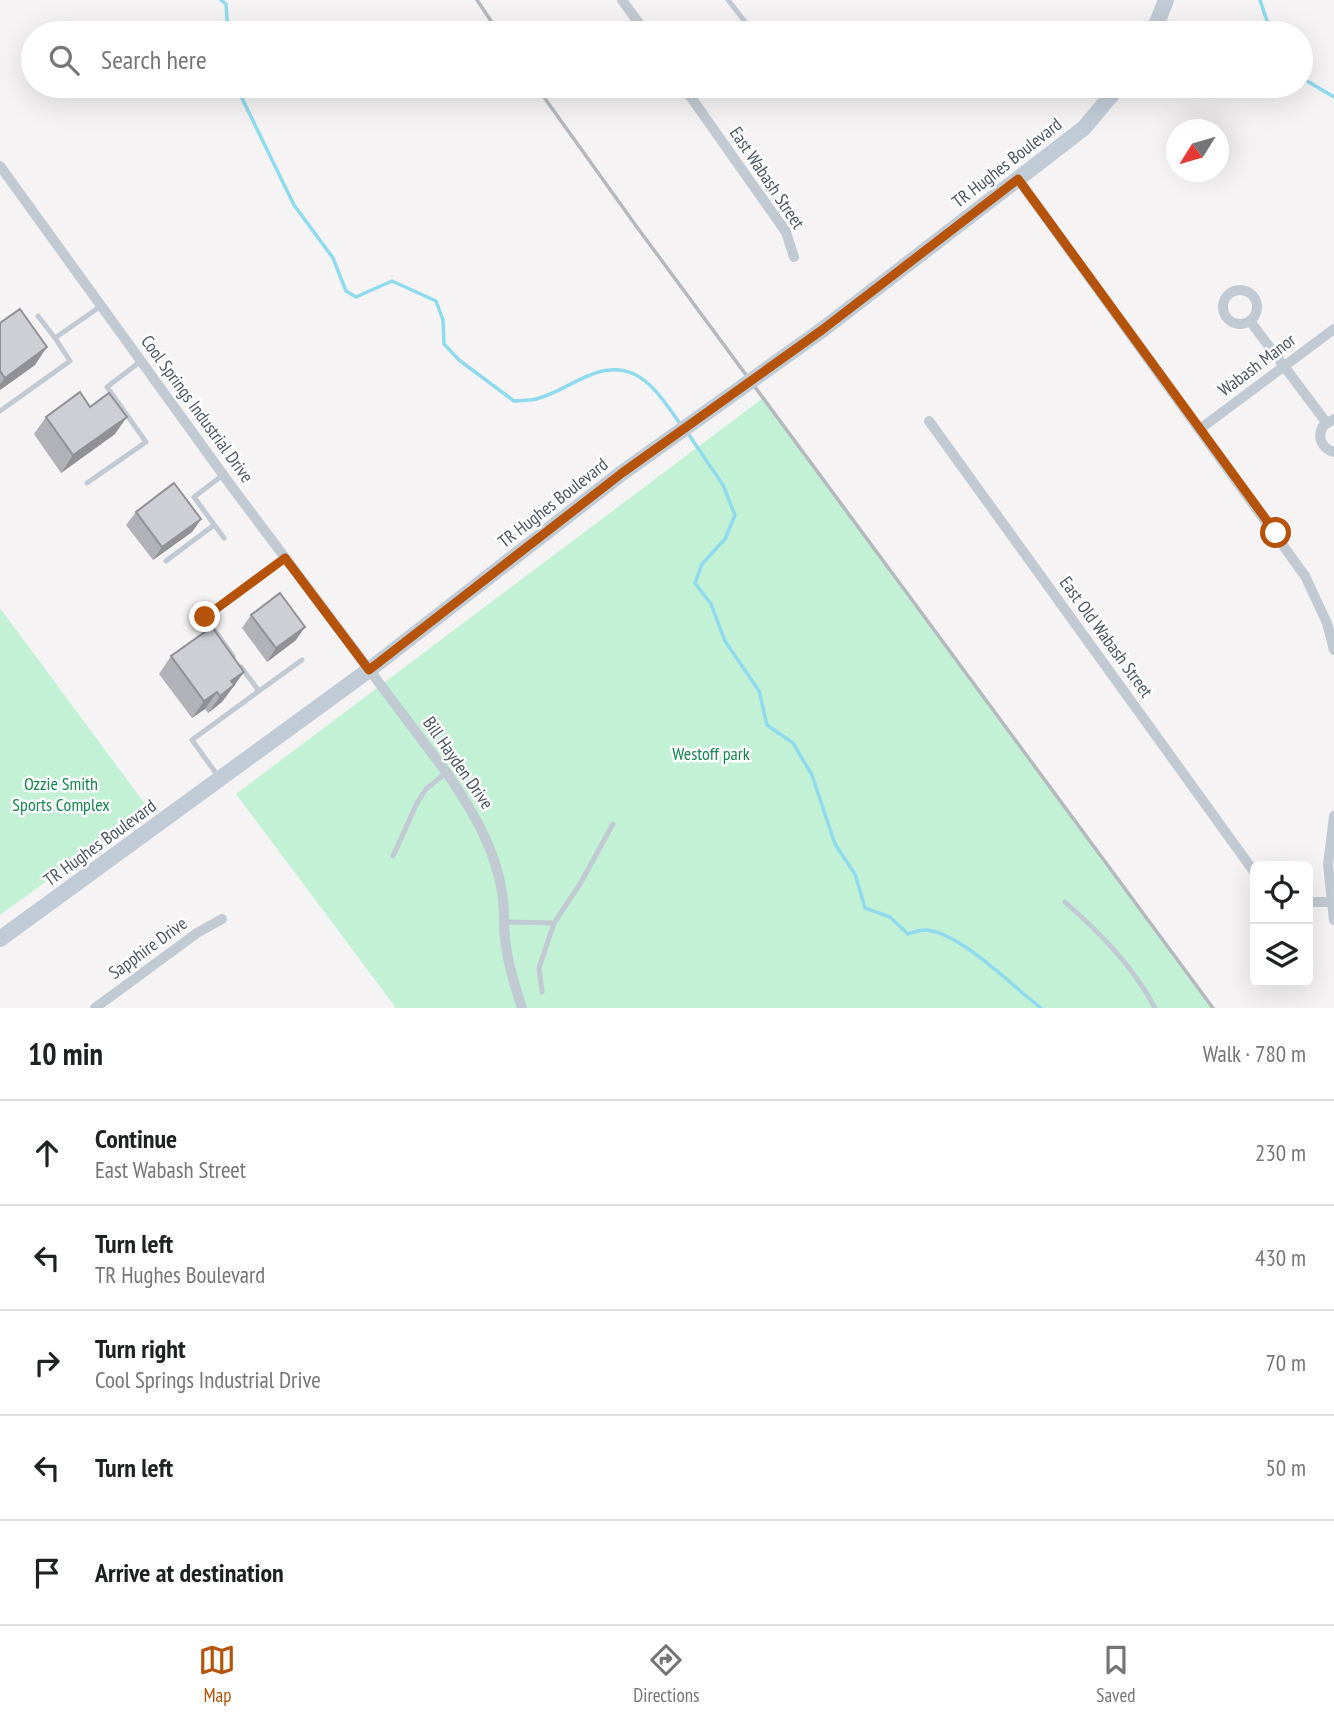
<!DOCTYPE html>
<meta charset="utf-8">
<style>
:root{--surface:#fff;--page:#f6f6f6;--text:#202124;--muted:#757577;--line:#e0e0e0;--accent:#b45309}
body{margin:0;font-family:"PT Sans Narrow",sans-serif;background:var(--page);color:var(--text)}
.controls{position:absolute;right:21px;bottom:21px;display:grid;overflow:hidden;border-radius:10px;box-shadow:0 7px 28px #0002}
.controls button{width:63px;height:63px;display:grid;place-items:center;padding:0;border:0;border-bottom:2px solid var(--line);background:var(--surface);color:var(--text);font:35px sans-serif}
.compass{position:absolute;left:1166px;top:119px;width:63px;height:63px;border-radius:50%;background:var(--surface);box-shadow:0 7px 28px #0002;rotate:233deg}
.stop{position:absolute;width:21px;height:21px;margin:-16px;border:5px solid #b45309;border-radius:50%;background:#fff}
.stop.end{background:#b45309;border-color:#fff;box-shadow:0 2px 7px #0008}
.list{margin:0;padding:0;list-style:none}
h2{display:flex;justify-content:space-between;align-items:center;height:91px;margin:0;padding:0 28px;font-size:30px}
h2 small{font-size:23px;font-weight:400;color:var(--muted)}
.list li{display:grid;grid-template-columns:46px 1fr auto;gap:21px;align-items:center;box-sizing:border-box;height:105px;padding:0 28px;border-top:2px solid var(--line)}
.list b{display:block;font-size:26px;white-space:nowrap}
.list p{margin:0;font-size:23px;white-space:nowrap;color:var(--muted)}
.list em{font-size:23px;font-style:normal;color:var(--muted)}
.icon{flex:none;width:38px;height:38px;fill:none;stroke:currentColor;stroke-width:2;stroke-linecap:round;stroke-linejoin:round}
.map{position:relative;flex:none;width:1334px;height:1008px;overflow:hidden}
.search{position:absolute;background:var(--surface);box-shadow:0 7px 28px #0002;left:21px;right:21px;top:21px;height:77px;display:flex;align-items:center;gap:18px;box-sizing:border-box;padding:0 24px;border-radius:38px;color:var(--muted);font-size:26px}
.sheet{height:616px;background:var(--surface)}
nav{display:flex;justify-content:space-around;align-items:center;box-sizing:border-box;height:98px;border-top:2px solid var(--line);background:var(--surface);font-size:19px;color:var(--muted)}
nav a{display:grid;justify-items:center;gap:4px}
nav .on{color:var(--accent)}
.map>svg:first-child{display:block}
.green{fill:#c3f1d5}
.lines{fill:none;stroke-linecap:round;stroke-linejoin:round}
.stream{stroke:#90daee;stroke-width:3.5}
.lane{stroke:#c1cad2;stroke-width:5}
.street{stroke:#c1cad2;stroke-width:10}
.secondary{stroke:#c1cbd6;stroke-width:16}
.rail{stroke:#b5b8bd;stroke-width:3.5}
.secondary-bridge{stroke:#c1cbd6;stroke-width:16}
.wall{fill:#b0b2b7}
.shaded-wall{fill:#909195}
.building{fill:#cdcfd5;stroke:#909195;stroke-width:2}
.route{stroke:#b45309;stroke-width:9}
.labels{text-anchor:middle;stroke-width:5;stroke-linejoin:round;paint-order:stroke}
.street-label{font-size:18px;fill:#4a5661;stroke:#fff}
.park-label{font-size:18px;fill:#17864f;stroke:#fff}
</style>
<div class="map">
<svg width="1334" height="1008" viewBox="0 0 1334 1008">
<rect width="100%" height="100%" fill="#f5f3f3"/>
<path class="green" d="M763,398L1214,1008H396L236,794Z
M0,608L148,808L0,915Z"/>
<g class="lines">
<path class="stream" d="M221,0L226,4L228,33
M1260,0L1271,33
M1301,73L1307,81L1334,97
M236,86L294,205L333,258L346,291L356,297L392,281L436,301L443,320L444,344L459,360L514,401C521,400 529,401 536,399C569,391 598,358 634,374C654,383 669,409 682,426
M687,432L723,485L735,515L725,539L702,564L695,583L711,604L725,641L759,691L767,725L793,743L812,775L835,844L855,874L865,908L890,917L908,934C912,933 919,930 924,930C958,930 1013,987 1041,1008"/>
<path class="lane" d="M728,0L750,28
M38,316L55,338
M0,411L70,361L55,338L101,306
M223,475L194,497L224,538
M87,483L146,442L107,387L141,361
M166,561L214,525
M233,656L205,617L285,558
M259,691L302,660
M218,776L192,740L259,691L241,667
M393,856L417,803L426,789L447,772
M1065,902C1100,933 1133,966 1155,1008
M505,922L554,923
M542,992L539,968L554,923L580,884L613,824"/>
<path class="street" d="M622,0L646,33
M683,86L786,232L794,257
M0,166L232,487L449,776C473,812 495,848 502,892C505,910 503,928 506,946C509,968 515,987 522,1008
M1018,179L1305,576L1327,623L1334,650
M1223 307a17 17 0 1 1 34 0a17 17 0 1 1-34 0Z
M1250,321L1326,422
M1334,419L1323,426C1317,437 1321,448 1334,452
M929,421L1255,873
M1200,429L1334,329
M1334,816L1328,865L1334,920
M1308,902H1331
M95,1008L197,933L222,919"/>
<path class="secondary" d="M1153,33L1166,0
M822,330L1084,128L1119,86
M0,939L369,670L622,473"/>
<path class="rail" d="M477,0L499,33
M536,86L634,223L1213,1008"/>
<path class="secondary-bridge" d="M622,473L822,330"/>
</g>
<path class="wall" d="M0,323L35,365L0,390Z
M90,407L115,434L61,473L34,434L46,417Z
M136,512L201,519L192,532L153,560L126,525Z
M251,615L296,640L267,662L242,628Z
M171,656L244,672L222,702L208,713L205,709L192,718L159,674Z"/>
<path class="shaded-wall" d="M47,347L35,365L0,390V384L5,378Z
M127,417L115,434L61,473L73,455Z
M201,519L192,532L153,560L162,547Z
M305,627L296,640L267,662L276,648Z
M244,672L222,702L208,713L231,681Z
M217,692L205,709L192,718L204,701Z"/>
<path class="building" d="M20,309L47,347L5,378L0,371V323Z
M80,392L90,407L109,393L127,417L73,455L46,417Z
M174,483L201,519L162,547L136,512Z
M280,593L305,627L276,648L251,615Z
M212,627L244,672L231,681L234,685L220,696L217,692L204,701L171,656Z"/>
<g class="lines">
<path class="route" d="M205,617L285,558L369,670L622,473L822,330L1018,179L1276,533"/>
</g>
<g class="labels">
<g class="street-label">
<text transform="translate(1007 163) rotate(-38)" y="6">TR Hughes Boulevard</text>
<text transform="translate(767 178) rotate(56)" y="6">East Wabash Street</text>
<text transform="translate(1257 365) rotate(-37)" y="6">Wabash Manor</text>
<text transform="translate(197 409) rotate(54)" y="6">Cool Springs Industrial Drive</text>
<text transform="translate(553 503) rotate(-38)" y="6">TR Hughes Boulevard</text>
<text transform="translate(1106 637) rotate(54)" y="6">East Old Wabash Street</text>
<text transform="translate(458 763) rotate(55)" y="6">Bill Hayden Drive</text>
<text transform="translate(100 843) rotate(-36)" y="6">TR Hughes Boulevard</text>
<text transform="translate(148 948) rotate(-36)" y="6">Sapphire Drive</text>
</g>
<g class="park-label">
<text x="711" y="760">Westoff park</text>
<text x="61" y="790">Ozzie Smith<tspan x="61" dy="21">Sports Complex</tspan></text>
</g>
</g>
</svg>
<div class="controls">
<button><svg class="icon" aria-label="locate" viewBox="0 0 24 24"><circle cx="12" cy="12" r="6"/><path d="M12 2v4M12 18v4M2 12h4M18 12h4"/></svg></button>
<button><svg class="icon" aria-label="layers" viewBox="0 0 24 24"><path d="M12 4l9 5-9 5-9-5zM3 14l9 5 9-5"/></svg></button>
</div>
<svg class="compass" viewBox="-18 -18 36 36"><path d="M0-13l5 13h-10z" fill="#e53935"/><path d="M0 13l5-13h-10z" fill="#757577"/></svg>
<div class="stop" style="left:1276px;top:533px"></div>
<div class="stop end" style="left:205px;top:617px"></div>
<div class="search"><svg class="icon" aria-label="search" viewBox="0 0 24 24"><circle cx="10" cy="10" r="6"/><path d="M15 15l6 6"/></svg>Search here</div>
</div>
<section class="sheet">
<h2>10 min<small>Walk · 780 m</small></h2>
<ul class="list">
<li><svg class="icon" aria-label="ahead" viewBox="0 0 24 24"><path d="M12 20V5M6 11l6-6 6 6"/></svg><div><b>Continue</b><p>East Wabash Street</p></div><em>230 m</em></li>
<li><svg class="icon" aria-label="left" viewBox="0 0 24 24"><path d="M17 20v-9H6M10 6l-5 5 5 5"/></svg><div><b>Turn left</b><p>TR Hughes Boulevard</p></div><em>430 m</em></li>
<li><svg class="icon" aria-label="right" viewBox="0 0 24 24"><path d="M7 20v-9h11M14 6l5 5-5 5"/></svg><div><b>Turn right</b><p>Cool Springs Industrial Drive</p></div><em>70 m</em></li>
<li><svg class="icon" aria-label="left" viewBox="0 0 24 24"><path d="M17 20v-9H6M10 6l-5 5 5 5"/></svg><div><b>Turn left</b></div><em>50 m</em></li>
<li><svg class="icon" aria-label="arrive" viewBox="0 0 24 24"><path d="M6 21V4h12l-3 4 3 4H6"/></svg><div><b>Arrive at destination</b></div></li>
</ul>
</section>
<nav>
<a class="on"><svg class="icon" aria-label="map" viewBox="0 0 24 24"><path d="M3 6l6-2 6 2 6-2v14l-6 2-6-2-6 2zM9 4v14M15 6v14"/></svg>Map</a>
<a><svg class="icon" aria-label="directions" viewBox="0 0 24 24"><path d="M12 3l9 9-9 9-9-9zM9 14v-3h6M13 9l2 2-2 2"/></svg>Directions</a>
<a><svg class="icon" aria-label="saved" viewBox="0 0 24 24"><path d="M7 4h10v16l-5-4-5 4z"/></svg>Saved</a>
</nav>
